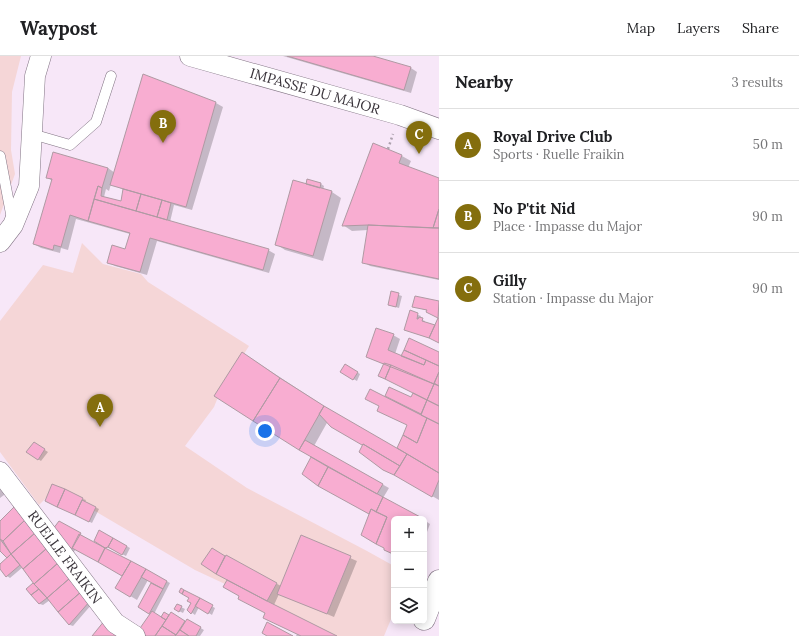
<!DOCTYPE html>
<meta charset="utf-8">
<style>
:root{--surface:#fff;--page:#f6f6f6;--text:#202124;--muted:#757577;--line:#e0e0e0;--accent:#846e0d}
body{margin:0;font-family:Lora,serif;background:var(--page);color:var(--text)}
.controls{position:absolute;right:12px;bottom:12px;display:grid;overflow:hidden;border-radius:6px;box-shadow:0 2px 10px #0003}
.controls button{width:36px;height:36px;display:grid;place-items:center;padding:0;border:0;border-bottom:1px solid var(--line);background:var(--surface);color:var(--text);font:20px sans-serif}
.you{position:absolute;left:265px;top:375px;width:14px;height:14px;margin:-10px;border:3px solid #fff;border-radius:50%;background:#1a73e8;box-shadow:0 0 0 6px #1a73e833}
.badge{display:grid;place-items:center;width:26px;height:26px;border-radius:50%;background:var(--accent);color:#fff;font-size:13px;font-weight:700}
.pin{position:absolute;translate:-50% -33px;filter:drop-shadow(0 1px 2px #0008)}
.pin::after{content:'';position:absolute;top:21px;width:14px;height:12px;background:inherit;clip-path:polygon(0 0,100% 0,50% 100%)}
.list{margin:0;padding:0;list-style:none}
h2{display:flex;justify-content:space-between;align-items:center;height:52px;margin:0;padding:0 16px;font-size:17px}
h2 small{font-size:13px;font-weight:400;color:var(--muted)}
.list li{display:grid;grid-template-columns:26px 1fr auto;gap:12px;align-items:center;box-sizing:border-box;height:72px;padding:0 16px;border-top:1px solid var(--line)}
.list b{display:block;font-size:15px;white-space:nowrap}
.list p{margin:0;font-size:13px;white-space:nowrap;color:var(--muted)}
.list em{font-size:13px;font-style:normal;color:var(--muted)}
.icon{flex:none;width:22px;height:22px;fill:none;stroke:currentColor;stroke-width:2;stroke-linecap:round;stroke-linejoin:round}
.map{position:relative;flex:none;width:439px;height:580px;overflow:hidden}
header{display:flex;align-items:center;gap:24px;box-sizing:border-box;height:56px;padding:0 20px;background:var(--surface);border-bottom:1px solid var(--line)}
header strong{font-size:19px}
nav{display:flex;gap:22px;margin-inline-start:auto;font-size:14px}
main{display:flex}
aside{flex:1;background:var(--surface)}
.map>svg:first-child{display:block}
.green{fill:#f5d6d7}
.shadow{fill:#0003;fill-rule:evenodd}
.building{fill:#f8add1;stroke:#af9aa3}
.lines{fill:none;stroke-linecap:round;stroke-linejoin:round}
.service-casing{stroke:#827484;stroke-width:11}
.minor-casing{stroke:#827484;stroke-width:21}
.primary-casing{stroke:#827484;stroke-width:23}
.path{stroke:#aca0ad;stroke-width:2.5;stroke-dasharray:2 3;stroke-linecap:butt}
.service{stroke:#fff;stroke-width:10}
.minor{stroke:#fff;stroke-width:20}
.primary{stroke:#fff;stroke-width:22}
.labels{text-anchor:middle;stroke-width:3;stroke-linejoin:round;paint-order:stroke}
.street-label{font-size:14px;fill:#39333a;stroke:#fff}
</style>
<header>
<strong>Waypost</strong>
<nav><a>Map</a><a>Layers</a><a>Share</a></nav>
</header>
<main>
<div class="map">
<svg width="439" height="580" viewBox="0 0 439 580">
<rect width="100%" height="100%" fill="#f7e7f8"/>
<path class="green" d="M0,0H21L12,36L11,94L15,118L0,159Z
M82,187L103,208L141,218L148,226L249,290L220,336L214,351L185,390L247,432L367,495L394,510V556L384,580H336L195,514L83,448L57,431L39,449L0,396V265L43,209L73,217Z"/>
<path class="shadow" d="M283,0H370L411,12L417,16L411,37Z
M143,19L216,47L223,51L192,154L174,149L170,166L268,194L275,198L269,217L157,185L147,219L115,210L108,206L126,194L130,178L76,163L68,194L61,192L60,197L41,192L34,188L52,125L47,121L108,112L115,117ZM111,128L124,134L122,146L104,141L106,133L109,135Z
M374,89L402,100L411,105L408,112L439,123V224L370,210L363,206L368,174L352,175L343,169Z
M308,124L321,128L324,130L323,134L332,136L341,142L323,205L285,194L276,188Z
M392,237L402,240L399,252L392,250Z
M415,241L439,246V261L428,255L413,250Z
M410,256L421,260L420,263L425,265V267L435,271L439,263V286L433,283L405,274Z
M393,279L400,283L395,298L406,303L439,297V444L398,420L364,389L332,370L328,365L314,390L389,432L383,442L422,463H394V500V499L385,494V492L370,458L318,429L332,412L300,393L215,340L252,303L333,356L397,393L408,369L393,345V344L412,342L414,337L384,308L374,304Z
M345,309L360,318L357,325L341,316Z
M37,389L48,396L41,405L38,403Z
M0,426L8,436L0,442Z
M53,429L83,443L86,444L85,446L99,453L92,467L49,446Z
M16,451L92,548L73,570L70,569L50,544L43,549L40,548L28,533L39,531L23,511L10,522L7,520L0,512V509L8,502L0,493V467Z
M424,464L430,468L424,484Z
M59,466L83,480L82,481L170,527L154,558L162,562L165,558L169,560L171,557L186,566L187,564L204,574L200,580H148L151,558L139,551L153,527L148,524L137,544L117,532L124,520L76,493L73,497L70,495Z
M100,476L130,492L126,500L98,487Z
M301,481L357,505L334,561L279,538L274,549L335,580H296L297,578L241,540L224,531L229,523L202,508L212,493L226,502V501L281,530Z
M181,533L215,552L212,559L199,551L195,559L188,554L192,547L191,542Z
M177,549L185,553L183,557L175,553Z"/>
<path class="building" d="M287,0H373L411,11L404,34Z
M143,18L216,46L186,151L110,129Z
M373,87L402,99L399,107L439,122V153L433,172L368,169L342,170Z
M53,96L108,112L102,132L98,130L88,165L70,159L61,191L54,189L53,194L33,188L52,123L46,122Z
M307,123L321,127L320,132L306,128Z
M293,124L332,135L313,200L275,189Z
M98,130L102,132L101,140L121,145L123,133L141,138L136,155L94,143Z
M141,138L162,144L157,161L136,155Z
M94,143L269,193L263,214L150,182L140,216L107,207L112,189L125,193L130,177L88,165Z
M162,144L171,147L167,164L157,161Z
M439,153V172H433Z
M368,169L439,172V223L362,207Z
M391,235L399,237L396,251L388,249Z
M415,240L439,245L438,262L426,256L427,254L412,251Z
M410,254L418,257L417,263H418L419,261L423,262L422,265L435,269L429,282L404,274Z
M438,262H439V287L429,282Z
M376,272L394,278L388,294L424,309L426,304L439,310V316L434,328L366,301Z
M409,282L439,296V310L404,294Z
M404,294L426,304L424,309L401,300Z
M242,296L280,322L253,365L214,340Z
M384,307L391,309L385,323L378,320Z
M345,308L358,316L353,324L340,316Z
M391,309L434,328L427,344L385,323Z
M439,316V330L434,327Z
M280,322L324,350L299,394L253,365Z
M434,328L439,330V350L427,344Z
M389,331L411,341L413,337L427,344L421,358L385,340Z
M370,333L427,362L417,387L403,379L407,369L377,355L379,350L365,343Z
M427,344L439,350V368L421,359Z
M324,350L407,398L400,410L363,388L362,389L331,371L319,358Z
M427,362L439,368V417L397,392L403,379L417,387Z
M305,384L383,428L377,438L299,394Z
M34,386L45,393L38,404L26,396Z
M363,388L400,410L394,419L383,414L359,396Z
M407,398L439,417V424L432,441L394,419Z
M311,401L328,411L318,430L302,418Z
M328,411L383,441L376,456L371,453L369,458L318,430Z
M52,428L65,433L57,451L45,445Z
M65,433L83,442L75,459L57,451Z
M383,441L424,463H394V501L392,500L393,498L384,494V492L376,488L387,461L376,456Z
M82,444L96,451L89,466L75,459Z
M15,450L25,464L3,485L0,483V465Z
M371,453L387,461L376,488L361,479Z
M25,464L35,477L11,498L3,485Z
M59,465L81,477L70,496L53,473Z
M99,474L113,482L108,491L105,492L94,485Z
M35,477L46,493L23,513L11,498Z
M79,478L105,492L98,506L72,492Z
M301,479L351,500L327,558L277,538Z
M113,482L127,490L122,499L108,491Z
M0,483L11,498L7,502L0,495Z
M105,492L131,505L122,520L98,506Z
M212,492L225,500L216,518L201,508Z
M46,493L58,507L34,528L23,513Z
M11,498L20,509L6,521L0,513V508Z
M226,499L277,527L267,545L216,518Z
M131,505L146,513L130,541L115,532Z
M58,507L70,522L47,542L34,528Z
M146,513L167,525L163,533L141,521Z
M70,522L82,535L58,556L47,542Z
M227,524L267,545L337,580H301L263,562L265,557L238,543L239,540L223,531Z
M33,527L39,533L31,539L26,533Z
M151,527L163,533L149,558L138,551Z
M181,532L184,534L182,538L179,536Z
M39,533L47,542L39,548L31,539Z
M184,534L200,542L191,558L187,554L191,547L187,545L189,542L182,538Z
M82,535L90,545L69,569L58,556Z
M200,542L213,549L208,558L195,550Z
M177,548L182,550L179,556L174,553Z
M152,555L166,564L155,580H146L138,575Z
M164,556L169,559L166,564L161,561Z
M171,556L185,565L176,579L162,570Z
M187,563L201,571L196,580H189L180,574Z
M105,564L118,580H92Z
M267,566L293,580H267L262,577Z
M162,570L176,579L175,580H155Z
M180,574L189,580H175Z"/>
<g class="lines">
<g class="service-casing">
<path id="service" d="M32,78L70,89L96,66L111,20
M0,100L12,163"/>
</g>
<g class="minor-casing">
<path id="minor" d="M190,0L400,59L439,73
M0,186L13,169L29,130L35,20L41,0
M0,416L115,567L135,580"/>
</g>
<g class="primary-casing">
<path id="primary" d="M424,563L439,525"/>
</g>
<path class="path" d="M388,93L393,78"/>
<use href="#service" class="service"/>
<use href="#minor" class="minor"/>
<use href="#primary" class="primary"/>
</g>
<g class="labels">
<g class="street-label">
<text transform="translate(315 35) rotate(16)" y="5">IMPASSE DU MAJOR</text>
<text transform="translate(65 501) rotate(53)" y="5">RUELLE FRAIKIN</text>
</g>
</g>
</svg>
<div class="controls">
<button>+</button>
<button>−</button>
<button><svg class="icon" aria-label="layers" viewBox="0 0 24 24"><path d="M12 4l9 5-9 5-9-5zM3 14l9 5 9-5"/></svg></button>
</div>
<div class="you"></div>
<div class="pin badge" style="left:100px;top:371px">A</div>
<div class="pin badge" style="left:163px;top:87px">B</div>
<div class="pin badge" style="left:419px;top:98px">C</div>
</div>
<aside>
<h2>Nearby<small>3 results</small></h2>
<ul class="list">
<li><span class="badge">A</span><div><b>Royal Drive Club</b><p>Sports · Ruelle Fraikin</p></div><em>50 m</em></li>
<li><span class="badge">B</span><div><b>No P'tit Nid</b><p>Place · Impasse du Major</p></div><em>90 m</em></li>
<li><span class="badge">C</span><div><b>Gilly</b><p>Station · Impasse du Major</p></div><em>90 m</em></li>
</ul>
</aside>
</main>
